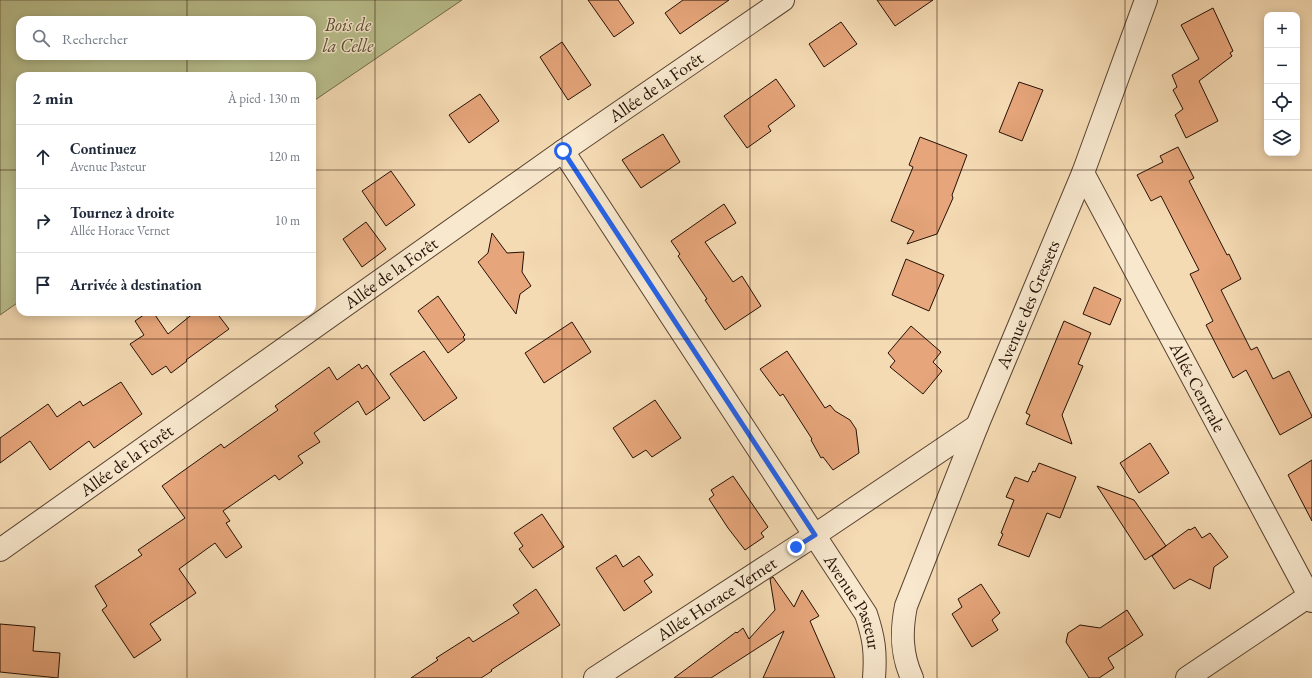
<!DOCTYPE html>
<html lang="fr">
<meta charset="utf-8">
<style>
:root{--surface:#fff;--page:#f6f6f7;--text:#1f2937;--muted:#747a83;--line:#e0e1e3}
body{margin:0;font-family:"EB Garamond",serif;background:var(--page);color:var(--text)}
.controls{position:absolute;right:12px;top:12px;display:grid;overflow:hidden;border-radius:8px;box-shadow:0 2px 10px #0003}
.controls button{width:36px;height:36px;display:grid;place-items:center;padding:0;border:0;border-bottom:1px solid var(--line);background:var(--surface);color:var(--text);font:20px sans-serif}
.stop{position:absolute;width:12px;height:12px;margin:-9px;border:3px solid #2563eb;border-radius:50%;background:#fff}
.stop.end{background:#2563eb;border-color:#fff;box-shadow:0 1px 4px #0008}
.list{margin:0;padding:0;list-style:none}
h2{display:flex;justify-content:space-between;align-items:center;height:52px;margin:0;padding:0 16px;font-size:17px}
h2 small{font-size:13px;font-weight:400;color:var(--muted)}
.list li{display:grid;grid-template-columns:26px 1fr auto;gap:12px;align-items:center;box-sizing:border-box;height:64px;padding:0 16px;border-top:1px solid var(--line)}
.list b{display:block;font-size:15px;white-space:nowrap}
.list p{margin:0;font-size:13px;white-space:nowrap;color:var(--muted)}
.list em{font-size:13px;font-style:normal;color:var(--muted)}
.icon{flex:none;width:22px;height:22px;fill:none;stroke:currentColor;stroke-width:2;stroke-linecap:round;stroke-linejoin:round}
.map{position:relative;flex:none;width:1312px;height:678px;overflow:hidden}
.search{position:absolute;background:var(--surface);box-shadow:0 2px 10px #0003;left:16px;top:16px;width:300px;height:44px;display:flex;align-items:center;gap:10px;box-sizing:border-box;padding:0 14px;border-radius:12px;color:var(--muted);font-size:15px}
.panel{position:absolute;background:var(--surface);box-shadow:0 2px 10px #0003;left:16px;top:72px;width:300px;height:244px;border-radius:12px}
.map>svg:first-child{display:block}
.green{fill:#bac08e;stroke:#706849;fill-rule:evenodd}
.building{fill:#e6a57a;stroke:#251004}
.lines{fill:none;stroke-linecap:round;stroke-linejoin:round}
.minor-casing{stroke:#594330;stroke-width:24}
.minor{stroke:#f8e8ce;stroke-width:22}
.route{stroke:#2563eb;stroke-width:5}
.grid{fill:none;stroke:#251004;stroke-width:1;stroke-opacity:0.55}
.labels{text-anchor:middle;stroke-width:3;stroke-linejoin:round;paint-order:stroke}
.park-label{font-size:18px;font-style:italic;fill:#594e34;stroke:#f8e8ce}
.street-label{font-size:18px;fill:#251004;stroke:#f8e8ce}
</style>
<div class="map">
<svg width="1312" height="678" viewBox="0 0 1312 678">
<rect width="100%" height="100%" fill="#f5dbb4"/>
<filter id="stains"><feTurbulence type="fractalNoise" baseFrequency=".005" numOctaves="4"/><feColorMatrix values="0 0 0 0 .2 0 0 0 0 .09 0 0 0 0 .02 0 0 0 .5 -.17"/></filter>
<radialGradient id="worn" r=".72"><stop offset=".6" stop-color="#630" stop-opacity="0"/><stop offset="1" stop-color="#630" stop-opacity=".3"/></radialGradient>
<path class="green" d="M0,0H462L312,102V76H20V301L0,315ZM20,20H312V56H20Z"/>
<path class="building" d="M588,0H618L634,23L614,37Z
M683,0H729L680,34L665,13Z
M877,0H933L895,26Z
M1213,8L1233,51L1230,53L1232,56L1199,81L1218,121L1186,138L1175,115L1183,109L1173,90L1177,87L1172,75L1199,59L1181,25Z
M841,22L857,44L824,67L809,44Z
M562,42L591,85L568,100L540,57Z
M776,79L795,106L768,126L771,131L747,148L724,116Z
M1019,82L1043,90L1022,141L999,132Z
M480,94L499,121L469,143L449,115Z
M663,134L680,162L641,188L622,160Z
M920,137L967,155L952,195L953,198L937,234L907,244L914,231L891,221L913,167L909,165Z
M1178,147L1194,178L1189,181L1227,255L1229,254L1241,279L1221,290L1251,350L1257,347L1273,379L1289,371L1312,416V417L1280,435L1246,370L1233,378L1206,325L1213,321L1190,274L1199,270L1161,196L1151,201L1137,175L1163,162L1160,156Z
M391,171L415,205L386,226L362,191Z
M724,204L736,223L705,242L733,282L742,276L761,306L725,330L705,300L707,299L678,256L680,254L671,241Z
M366,222L386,249L362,267L343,239Z
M492,233L507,253L524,252L522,272L531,286L520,294L516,314L478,262L488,253Z
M906,259L944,275L929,311L892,295Z
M1094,287L1121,299L1110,325L1083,314Z
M438,296L465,335L463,337L465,340L448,353L418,311Z
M148,312H153L168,334L195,312H216L229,329L186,360L187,361L171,373L166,366L152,375L130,344L144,335L135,321Z
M1064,321L1091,333L1078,364L1083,366L1062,415L1072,444L1026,424L1030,415L1026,413Z
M572,322L591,352L544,383L525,353Z
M911,326L941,352L933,362L942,371L923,394L890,367L895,361L888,353Z
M424,351L457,398L424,421L390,374Z
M787,351L825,408L830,405L835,411L850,420L856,429L859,453L833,470L823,457L821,458L811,440L812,439L783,394L780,396L760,369Z
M359,364L362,369L367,365L390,398L366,415L358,401L314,433L320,442L298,456L303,463L279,480L275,475L223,511L230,521L226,523L242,547L226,558L215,543L179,569L196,593L150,624L161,640L134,658L102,610L107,606L95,586L142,555L138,550L185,518L162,486L221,444L224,448L278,410L275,406L329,367L337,380Z
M121,382L142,414L94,448L89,441L50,470L30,441L0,463V438L48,404L57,417L80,401L83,406Z
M655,400L681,438L652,457L646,450L633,458L613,428Z
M1150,443L1169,473L1139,493L1120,463Z
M1312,460V521L1288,475Z
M1039,463L1076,477L1060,518L1047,513L1029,557L998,545L1003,534L1001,533L1014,500L1006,497L1015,477L1028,482L1033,471L1035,472Z
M733,476L768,527L761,533L764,537L745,550L728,528L709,499L714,495L711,490Z
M1097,486L1134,500L1166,546L1145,560Z
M542,514L564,547L533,568L519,549L523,546L514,533Z
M1195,527L1202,538L1210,533L1228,557L1214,567L1210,589L1190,579L1174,589L1152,556L1189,529L1190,530Z
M616,555L623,567L639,556L653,575L644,581L652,592L624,611L596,568Z
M773,577L794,607L802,590L819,616L810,621L835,678H763L784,631L711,678H674L736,632L737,633L743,628L749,639L775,610L770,579Z
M981,584L1000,613L992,620L998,630L972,647L952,614L962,607L958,599Z
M536,589L560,625L491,670L492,671L481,678H411L438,660L436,658L469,637L473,642L519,613L513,605Z
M1127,610L1143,635L1108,658L1114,668L1099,678H1089L1066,642L1068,633L1080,625L1100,628Z
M0,624L35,627L33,651L60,653L58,678L0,672Z"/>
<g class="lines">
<g class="minor-casing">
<g id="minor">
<path id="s1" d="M563,151L866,614C874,638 876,652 874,678"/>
<path id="s2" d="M1083,173L1312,601"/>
<path id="s3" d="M0,550L563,151L783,0"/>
<path id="s4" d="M595,678L815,535L977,426"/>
<path id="s5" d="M912,678C901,654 901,631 906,606L977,426L1083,173L1146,0"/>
<path d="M1187,678L1312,594"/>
</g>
</g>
<use href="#minor" class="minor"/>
</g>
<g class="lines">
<path class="route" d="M563,151L815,535L796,547"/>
</g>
<path class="grid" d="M187,0V20M375,0V678M562,0V678M750,0V678M937,0V678M1125,0V678M187,56V76M0,170H20M312,170H1312M187,312V678M0,339H1312M0,508H1312"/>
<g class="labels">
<g class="park-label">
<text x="348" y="31">Bois de<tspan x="348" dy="21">la Celle</tspan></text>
</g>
<g class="street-label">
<text dy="6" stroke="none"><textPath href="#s3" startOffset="803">Allée de la Forêt</textPath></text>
<text dy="6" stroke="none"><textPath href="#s3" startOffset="479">Allée de la Forêt</textPath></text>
<text dy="6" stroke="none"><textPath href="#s5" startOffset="399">Avenue des Gressets</textPath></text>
<text dy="6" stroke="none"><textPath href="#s2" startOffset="243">Allée Centrale</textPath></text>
<text dy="6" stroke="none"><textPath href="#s3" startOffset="155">Allée de la Forêt</textPath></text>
<text dy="6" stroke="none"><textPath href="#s4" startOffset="145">Allée Horace Vernet</textPath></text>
<text dy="6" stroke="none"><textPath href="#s1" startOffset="537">Avenue Pasteur</textPath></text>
</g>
</g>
<rect width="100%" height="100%" filter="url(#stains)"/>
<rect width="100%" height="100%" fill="url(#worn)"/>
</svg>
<div class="controls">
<button>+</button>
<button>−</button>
<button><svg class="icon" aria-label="locate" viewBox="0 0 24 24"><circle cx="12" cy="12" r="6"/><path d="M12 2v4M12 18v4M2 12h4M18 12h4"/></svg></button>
<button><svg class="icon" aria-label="layers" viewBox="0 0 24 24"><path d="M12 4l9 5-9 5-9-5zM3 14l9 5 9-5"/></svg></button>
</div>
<div class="stop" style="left:563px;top:151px"></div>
<div class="stop end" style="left:796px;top:547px"></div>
<div class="search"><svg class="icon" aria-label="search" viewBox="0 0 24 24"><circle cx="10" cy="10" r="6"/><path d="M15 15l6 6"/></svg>Rechercher</div>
<section class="panel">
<h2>2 min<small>À pied · 130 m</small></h2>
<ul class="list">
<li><svg class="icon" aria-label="ahead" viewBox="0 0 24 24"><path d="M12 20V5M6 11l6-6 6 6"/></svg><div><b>Continuez</b><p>Avenue Pasteur</p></div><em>120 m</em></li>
<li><svg class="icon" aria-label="right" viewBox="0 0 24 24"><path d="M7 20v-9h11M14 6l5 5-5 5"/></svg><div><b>Tournez à droite</b><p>Allée Horace Vernet</p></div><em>10 m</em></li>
<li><svg class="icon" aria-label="arrive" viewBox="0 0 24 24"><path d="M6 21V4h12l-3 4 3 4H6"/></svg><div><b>Arrivée à destination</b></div></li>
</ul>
</section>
</div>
